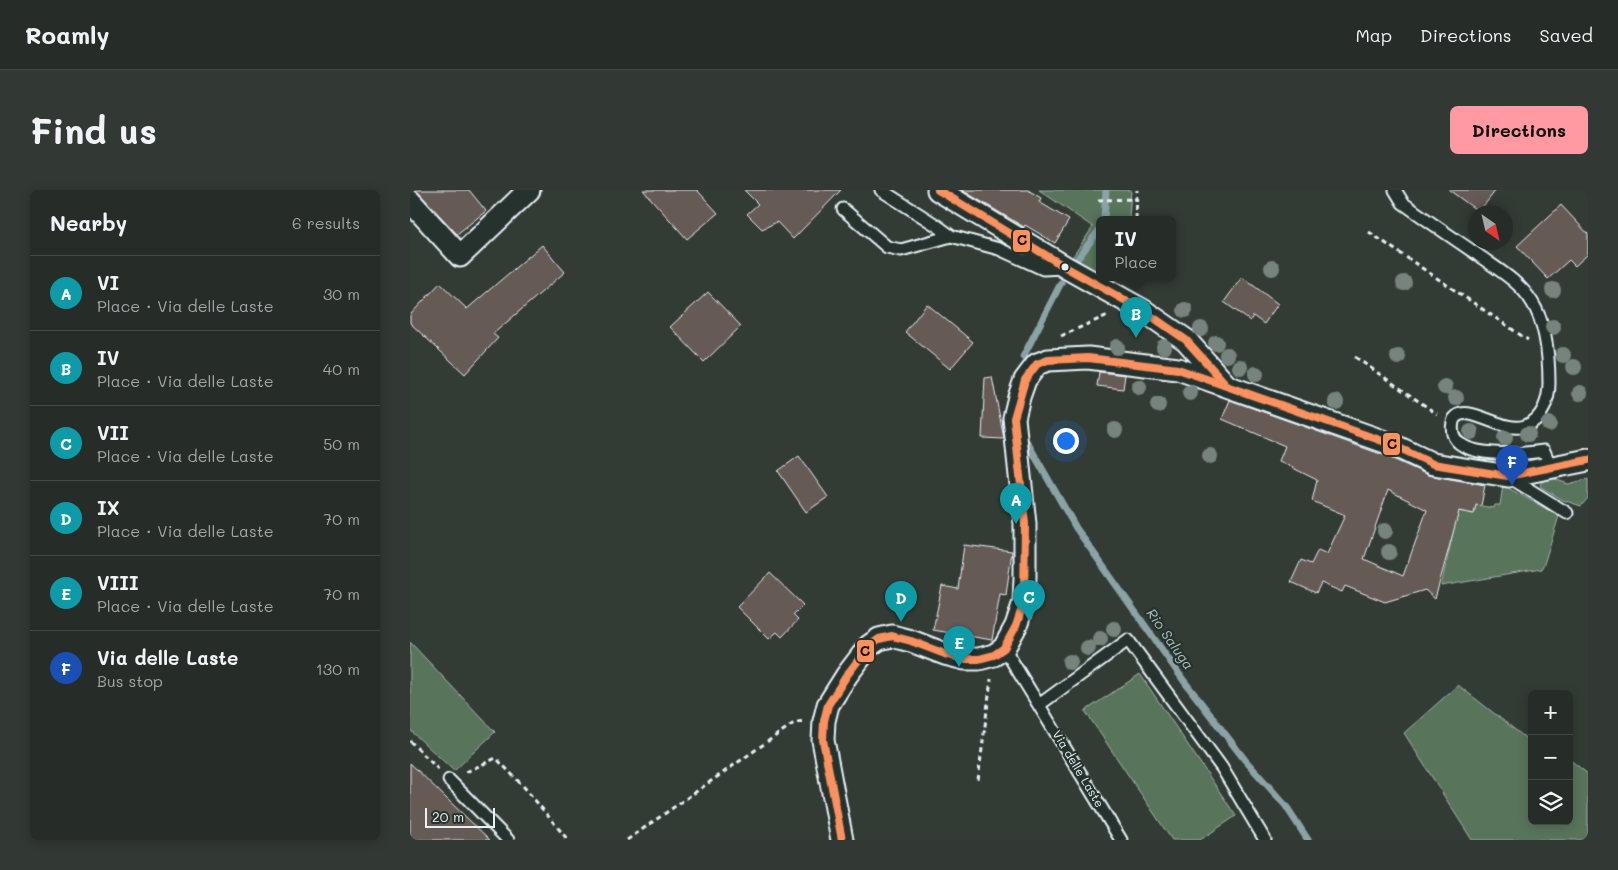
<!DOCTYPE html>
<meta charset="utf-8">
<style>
:root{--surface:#262c28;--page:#323834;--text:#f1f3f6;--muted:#a4a7a8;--line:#424845;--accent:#ff9aa2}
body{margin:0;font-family:Mali,sans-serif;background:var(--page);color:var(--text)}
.controls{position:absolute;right:15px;bottom:15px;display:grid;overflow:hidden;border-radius:8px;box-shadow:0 2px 12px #0003}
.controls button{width:45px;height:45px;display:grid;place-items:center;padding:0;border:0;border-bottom:1px solid var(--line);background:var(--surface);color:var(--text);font:25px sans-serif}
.compass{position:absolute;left:1058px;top:15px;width:45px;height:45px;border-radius:50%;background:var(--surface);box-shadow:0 2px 12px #0003;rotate:146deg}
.scale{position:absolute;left:15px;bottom:12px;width:70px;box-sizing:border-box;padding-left:5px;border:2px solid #e8f1f8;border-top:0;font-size:14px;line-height:18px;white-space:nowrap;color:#e8f1f8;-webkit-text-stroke:4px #26332d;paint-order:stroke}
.you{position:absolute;left:655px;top:250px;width:18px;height:18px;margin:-12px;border:4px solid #fff;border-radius:50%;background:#1a73e8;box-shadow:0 0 0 8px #1a73e833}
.badge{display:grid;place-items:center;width:32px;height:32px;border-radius:50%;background:var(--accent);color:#fff;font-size:16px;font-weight:700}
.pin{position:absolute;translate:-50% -41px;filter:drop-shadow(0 1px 2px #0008)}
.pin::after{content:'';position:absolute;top:26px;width:18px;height:15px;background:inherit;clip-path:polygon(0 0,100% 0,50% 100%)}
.popup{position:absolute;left:686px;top:26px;width:80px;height:65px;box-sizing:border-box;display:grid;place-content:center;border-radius:8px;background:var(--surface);filter:drop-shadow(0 1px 4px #0005);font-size:16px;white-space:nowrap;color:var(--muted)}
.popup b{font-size:19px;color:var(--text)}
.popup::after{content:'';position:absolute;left:50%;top:100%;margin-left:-10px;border:10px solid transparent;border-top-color:var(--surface)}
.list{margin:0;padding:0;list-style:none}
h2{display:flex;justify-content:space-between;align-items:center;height:65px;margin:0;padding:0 20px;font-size:21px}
h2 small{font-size:16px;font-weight:400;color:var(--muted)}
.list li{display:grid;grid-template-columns:32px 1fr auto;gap:15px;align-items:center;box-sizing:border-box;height:75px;padding:0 20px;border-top:1px solid var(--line)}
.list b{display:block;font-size:19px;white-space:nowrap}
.list p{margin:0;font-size:16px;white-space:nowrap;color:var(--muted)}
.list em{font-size:16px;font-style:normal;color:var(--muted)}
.icon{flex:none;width:28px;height:28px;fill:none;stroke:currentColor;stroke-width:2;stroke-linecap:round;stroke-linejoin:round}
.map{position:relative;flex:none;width:1178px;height:650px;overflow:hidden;border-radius:8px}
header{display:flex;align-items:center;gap:30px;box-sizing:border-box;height:70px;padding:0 25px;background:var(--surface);border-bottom:1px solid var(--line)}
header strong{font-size:24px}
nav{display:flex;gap:28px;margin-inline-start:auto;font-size:18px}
.intro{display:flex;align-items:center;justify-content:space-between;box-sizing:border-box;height:120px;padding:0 30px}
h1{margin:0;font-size:35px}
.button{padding:12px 22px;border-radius:8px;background:var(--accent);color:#111;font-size:18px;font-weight:700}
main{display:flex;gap:30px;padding:0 30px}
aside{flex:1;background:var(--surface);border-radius:8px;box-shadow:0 2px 12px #0003}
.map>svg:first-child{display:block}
.green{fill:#59755c;stroke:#a0b3aa}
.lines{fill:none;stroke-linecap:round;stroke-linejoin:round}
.stream{stroke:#8aa3a6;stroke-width:7}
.building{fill:#665a54;stroke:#e8f1f8;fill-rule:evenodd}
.lane-casing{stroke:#e8f1f8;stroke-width:15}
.street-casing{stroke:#e8f1f8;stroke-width:25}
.path{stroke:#e8f1f8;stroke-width:3;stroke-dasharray:5 4;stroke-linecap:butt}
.lane{stroke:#26332d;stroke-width:11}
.street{stroke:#26332d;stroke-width:21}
.bus-1-casing{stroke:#26332d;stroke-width:11}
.bus-1{stroke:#fa915f;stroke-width:8}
.tree{fill:#77847e}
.bus-dot{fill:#e8f1f8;stroke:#26332d;stroke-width:2}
.labels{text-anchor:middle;stroke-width:4.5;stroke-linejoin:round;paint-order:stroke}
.street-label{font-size:12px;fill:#e8f1f8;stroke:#26332d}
.water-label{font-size:14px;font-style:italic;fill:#a9bdc2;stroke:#26332d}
.line-badge{stroke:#26332d;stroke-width:2}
.pale-badge-label{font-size:14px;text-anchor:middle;font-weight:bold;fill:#111}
</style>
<header>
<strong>Roamly</strong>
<nav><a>Map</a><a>Directions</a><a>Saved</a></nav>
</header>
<div class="intro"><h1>Find us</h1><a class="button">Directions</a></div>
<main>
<aside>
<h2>Nearby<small>6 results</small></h2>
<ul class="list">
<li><span class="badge" style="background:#0f9aa8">A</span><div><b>VI</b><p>Place · Via delle Laste</p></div><em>30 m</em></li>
<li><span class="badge" style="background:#0f9aa8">B</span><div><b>IV</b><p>Place · Via delle Laste</p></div><em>40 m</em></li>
<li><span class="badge" style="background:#0f9aa8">C</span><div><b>VII</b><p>Place · Via delle Laste</p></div><em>50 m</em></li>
<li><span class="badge" style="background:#0f9aa8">D</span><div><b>IX</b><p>Place · Via delle Laste</p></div><em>70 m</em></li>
<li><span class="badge" style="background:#0f9aa8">E</span><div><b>VIII</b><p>Place · Via delle Laste</p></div><em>70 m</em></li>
<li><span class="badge" style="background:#1a4fb4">F</span><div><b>Via delle Laste</b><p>Bus stop</p></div><em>130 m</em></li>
</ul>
</aside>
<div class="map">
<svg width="1178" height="650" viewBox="0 0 1178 650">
<rect width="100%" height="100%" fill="#333b35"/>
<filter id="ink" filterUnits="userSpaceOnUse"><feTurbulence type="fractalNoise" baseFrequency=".02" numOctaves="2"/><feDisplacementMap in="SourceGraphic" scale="10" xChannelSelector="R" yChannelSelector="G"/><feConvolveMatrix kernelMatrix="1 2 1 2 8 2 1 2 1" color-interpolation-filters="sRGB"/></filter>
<g filter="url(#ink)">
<path class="green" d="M629,0H721L719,29H690V86L661,69L683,37Z
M1139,288L1145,289L1158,294L1178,289V308L1171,316L1153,310L1131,297L1130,295L1132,291Z
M1093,295L1149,326L1134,374L1131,379L1031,396L1048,321L1063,324L1066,315L1084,318L1085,315H1090Z
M0,452L85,542L44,581L0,540Z
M730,484L826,626L790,650H762L675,521Z
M1048,495L1122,553V631H1159V569L1178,584V650H1062L994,543Z"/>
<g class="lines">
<path class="stream" d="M694,29L696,0
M668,68L690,39
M613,167L651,93
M617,252L666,338L774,491L835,570L876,616L898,650"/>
</g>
<path class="building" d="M5,0H59L76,21L47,44Z
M233,0H287L308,23L277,49Z
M334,0H431L383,49L367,32L352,39L337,24L348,14Z
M552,0H618L631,8L629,12L659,30L645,53L615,35L614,37Z
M1039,0H1086L1069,22Z
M1151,15L1178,44V64L1165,76L1159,70L1138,89L1107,56Z
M132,55L155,82L83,144L88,148L55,184L0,133V125L30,93L57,119Z
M832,87L868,114L854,134L843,126L840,131L814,112Z
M298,102L331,136L294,172L260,137Z
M517,114L563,152L540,179L495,142Z
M689,182L715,185L713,199L687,196Z
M582,187L594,249L572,248L575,188Z
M820,210L976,266L1018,285L1075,295L1071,316L1066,315L1064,324L1049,321L1025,409L1015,400L975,412L935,396L932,402L911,393L906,403L881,392L891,370L901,374L908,360L917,364L935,325L902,311L907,290L869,271L875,256L812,229ZM978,300L1017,320L993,386L954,369Z
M389,266L418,307L396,322L368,281Z
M554,355L602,361L596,405L590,404L582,450L523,440L532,396L548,399Z
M360,383L393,415L383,425L388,430L372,447L367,442L359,449L327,417Z
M0,573L37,609L80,650H0Z"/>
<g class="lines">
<g class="lane-casing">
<path id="lane" d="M471,0L526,35L541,46
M985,0L993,13C1018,31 1043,48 1068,65C1087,79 1109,91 1122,112C1136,134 1139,166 1139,193C1139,209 1133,230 1115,236C1092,244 1056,211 1044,229C1042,233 1042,239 1043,244C1050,269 1113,264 1134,261L1141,277
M433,19L477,57L491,60L541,46L589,59L633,79L653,78
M1099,287L1157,323
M594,458L711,650
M629,515L718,450L812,578L855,650
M39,590L98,650"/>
</g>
<g class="street-casing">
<path id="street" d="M528,0L657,78L734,121L776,150L816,195
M0,11L50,66L119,0
M432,650L413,550L414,531L418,515L437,485L459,456L469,449L482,446L501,451L535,464L555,469H569L584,465L594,458L606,436L614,412L615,387V334L604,228L609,207L615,190L627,174L638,170L678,168L768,179L981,254L1023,274L1098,286L1178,270"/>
</g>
<path class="path" d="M688,10L726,9
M726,29L727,0
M959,42L1118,150
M651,146L698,125
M945,167L1027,224
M0,551L28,579
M56,582L86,568L114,597L158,650
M568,590L581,489
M217,650L384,533L393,531"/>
<use href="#lane" class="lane"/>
<use href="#street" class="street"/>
<g class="bus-1-casing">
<path id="bus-1" d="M528,0L657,78L734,121L776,150L813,191
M432,650L413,550L414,531L418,515L437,485L459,456L469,449L482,446L501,451L535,464L555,469H569L584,465L594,458L606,436L614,412L615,334L604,228L615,190L627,174L638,170L678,168L768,179L981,254L1023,274L1098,286L1178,270"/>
</g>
<use href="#bus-1" class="bus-1"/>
</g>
<g class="tree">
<circle cx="862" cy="78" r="8"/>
<circle cx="994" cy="93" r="8"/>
<circle cx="1143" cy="100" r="8"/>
<circle cx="775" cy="120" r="8"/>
<circle cx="1143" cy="137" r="8"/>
<circle cx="791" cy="139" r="8"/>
<circle cx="806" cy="153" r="8"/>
<circle cx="707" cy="157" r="8"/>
<circle cx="754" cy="157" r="8"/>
<circle cx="817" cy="165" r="8"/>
<circle cx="1153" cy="165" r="8"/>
<circle cx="988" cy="167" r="8"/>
<circle cx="830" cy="177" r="8"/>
<circle cx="1164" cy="177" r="8"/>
<circle cx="846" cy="184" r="8"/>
<circle cx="729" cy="197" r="8"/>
<circle cx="1035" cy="197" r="8"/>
<circle cx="780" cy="203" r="8"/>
<circle cx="1170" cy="203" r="8"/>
<circle cx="1046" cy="208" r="8"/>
<circle cx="926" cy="212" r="8"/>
<circle cx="748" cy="215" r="8"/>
<circle cx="1139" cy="234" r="8"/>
<circle cx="705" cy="240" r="8"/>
<circle cx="1061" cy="242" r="8"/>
<circle cx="1118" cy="244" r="8"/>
<circle cx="1095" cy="248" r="8"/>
<circle cx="800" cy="266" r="8"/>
<circle cx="975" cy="341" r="8"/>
<circle cx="979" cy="362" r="8"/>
<circle cx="704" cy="439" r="8"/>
<circle cx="690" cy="449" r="8"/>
<circle cx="678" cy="458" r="8"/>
<circle cx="660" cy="472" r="8"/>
</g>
</g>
<circle class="bus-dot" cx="655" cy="77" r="4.5"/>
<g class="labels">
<g class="street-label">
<text transform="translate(668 579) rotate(59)" y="4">Via delle Laste</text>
</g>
<g class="water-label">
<text transform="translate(760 449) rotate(55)" y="5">Rio Saluga</text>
</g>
</g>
<g class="line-badge">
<rect x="602" y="39" width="19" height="24" rx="5" fill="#fa915f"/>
<rect x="972" y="242" width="19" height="24" rx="5" fill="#fa915f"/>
<rect x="446" y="449" width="19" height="24" rx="5" fill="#fa915f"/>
</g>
<g class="pale-badge-label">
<text x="612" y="55">C</text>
<text x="982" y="259">C</text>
<text x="455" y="466">C</text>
</g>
</svg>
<div class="controls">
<button>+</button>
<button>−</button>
<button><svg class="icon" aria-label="layers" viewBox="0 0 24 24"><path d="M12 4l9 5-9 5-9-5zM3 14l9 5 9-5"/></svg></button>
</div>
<svg class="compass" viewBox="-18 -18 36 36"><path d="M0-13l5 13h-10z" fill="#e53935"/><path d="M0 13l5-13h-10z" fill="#a4a7a8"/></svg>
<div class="scale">20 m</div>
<div class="you"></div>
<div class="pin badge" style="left:606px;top:334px;background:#0f9aa8">A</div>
<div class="pin badge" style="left:726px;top:148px;background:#0f9aa8">B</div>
<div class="popup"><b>IV</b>Place</div>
<div class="pin badge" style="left:619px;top:431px;background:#0f9aa8">C</div>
<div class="pin badge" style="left:491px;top:432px;background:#0f9aa8">D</div>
<div class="pin badge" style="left:549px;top:477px;background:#0f9aa8">E</div>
<div class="pin badge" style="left:1102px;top:296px;background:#1a4fb4">F</div>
</div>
</main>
